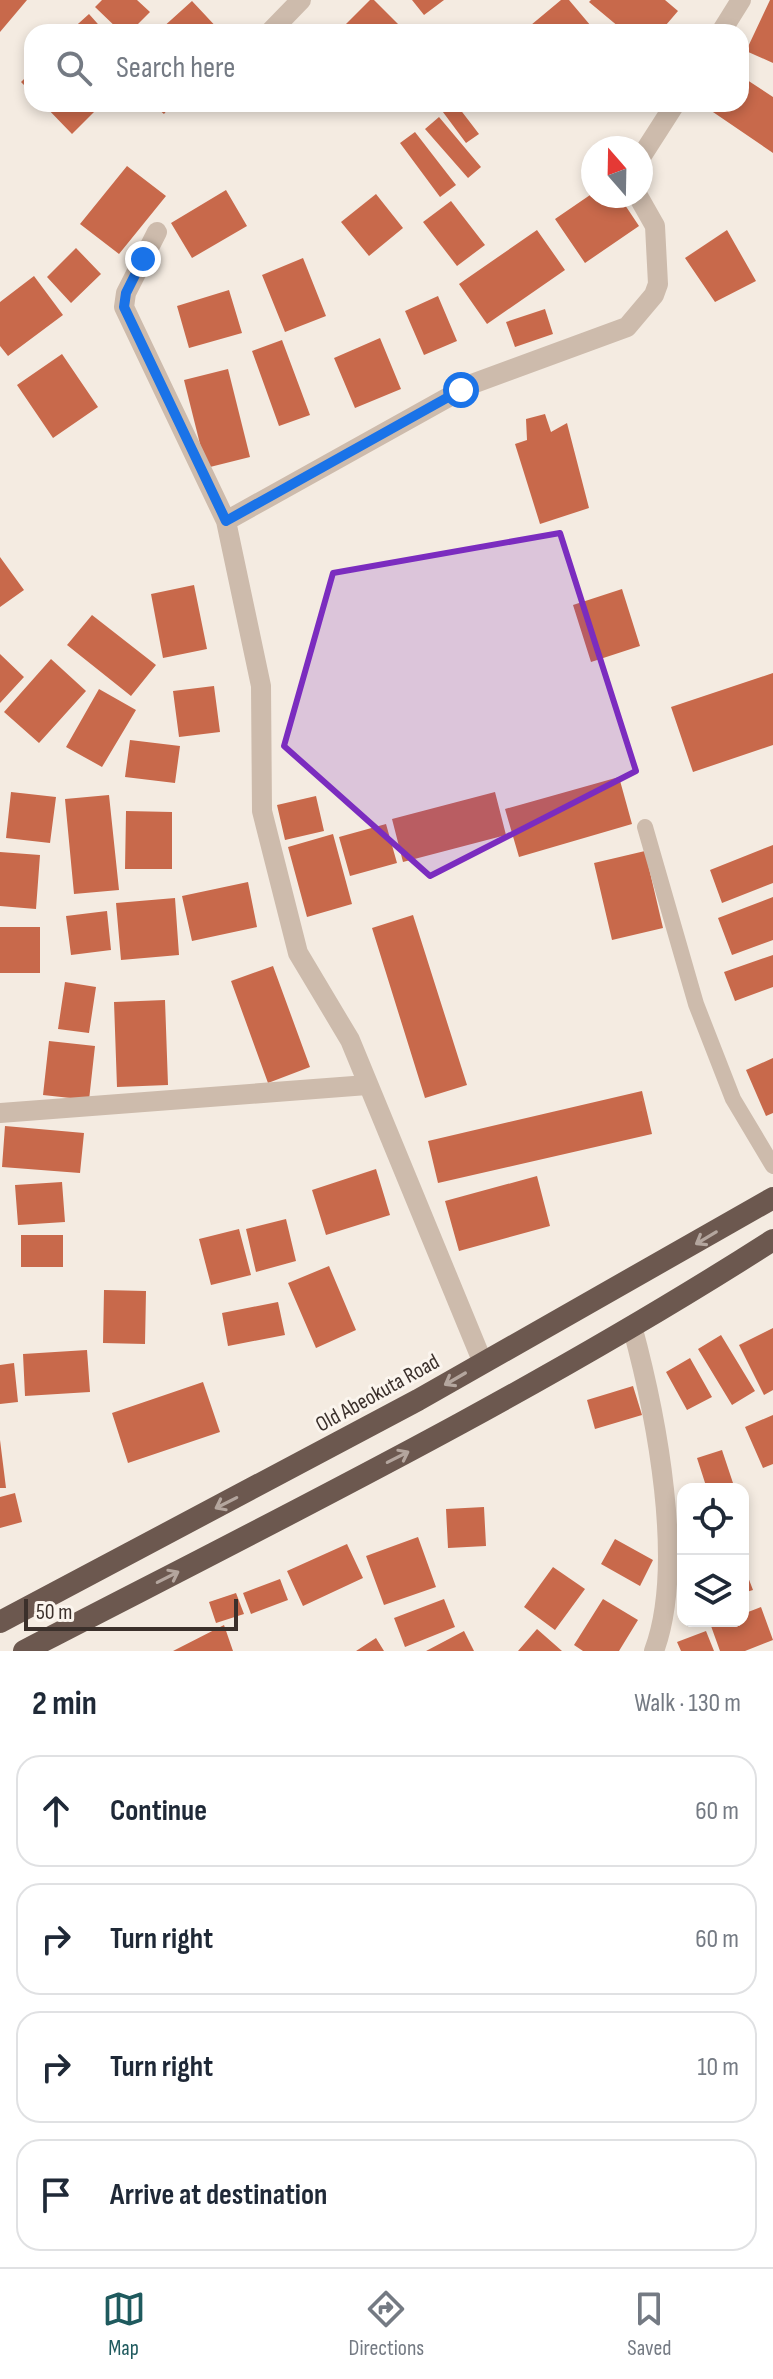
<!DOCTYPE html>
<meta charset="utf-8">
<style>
:root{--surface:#fff;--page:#f6f6f7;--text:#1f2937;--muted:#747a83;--line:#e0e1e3;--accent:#1f5a5e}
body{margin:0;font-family:"Sofia Sans Condensed",sans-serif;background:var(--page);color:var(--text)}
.controls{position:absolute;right:24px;bottom:24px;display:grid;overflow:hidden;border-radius:16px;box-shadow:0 4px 12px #0003}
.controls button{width:72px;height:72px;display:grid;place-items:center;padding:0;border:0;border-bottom:2px solid var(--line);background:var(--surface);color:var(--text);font:40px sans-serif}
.compass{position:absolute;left:581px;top:136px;width:72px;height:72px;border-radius:50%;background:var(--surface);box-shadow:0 4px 12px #0003;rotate:340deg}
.scale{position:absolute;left:24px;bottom:20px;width:214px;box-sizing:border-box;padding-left:8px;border:4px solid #3b302b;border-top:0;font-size:22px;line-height:28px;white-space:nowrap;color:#3b302b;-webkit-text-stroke:6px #fbf5ee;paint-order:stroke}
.stop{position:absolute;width:24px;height:24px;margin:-18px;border:6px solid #1a73e8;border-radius:50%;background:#fff}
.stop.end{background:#1a73e8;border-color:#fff;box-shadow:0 2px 8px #0008}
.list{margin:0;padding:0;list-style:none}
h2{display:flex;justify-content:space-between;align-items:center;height:104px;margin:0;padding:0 32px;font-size:34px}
h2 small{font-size:26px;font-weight:400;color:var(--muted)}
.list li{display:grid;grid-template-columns:52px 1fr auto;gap:24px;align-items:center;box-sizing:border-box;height:112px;margin:0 16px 16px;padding:0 16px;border:2px solid var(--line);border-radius:24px}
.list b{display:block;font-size:30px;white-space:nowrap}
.list em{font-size:26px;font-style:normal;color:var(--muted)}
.icon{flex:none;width:44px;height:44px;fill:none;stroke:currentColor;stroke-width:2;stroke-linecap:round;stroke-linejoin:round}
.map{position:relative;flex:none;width:773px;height:1651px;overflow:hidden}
.search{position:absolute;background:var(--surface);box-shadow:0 4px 12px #0003;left:24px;right:24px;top:24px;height:88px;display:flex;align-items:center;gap:20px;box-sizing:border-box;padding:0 28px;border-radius:24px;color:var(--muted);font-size:30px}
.sheet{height:616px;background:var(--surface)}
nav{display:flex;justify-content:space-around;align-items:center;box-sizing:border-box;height:112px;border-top:2px solid var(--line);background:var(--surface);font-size:22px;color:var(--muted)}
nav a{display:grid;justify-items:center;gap:4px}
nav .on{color:var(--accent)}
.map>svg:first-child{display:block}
.building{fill:#c8694b}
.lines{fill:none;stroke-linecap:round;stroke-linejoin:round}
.service{stroke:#cdbbac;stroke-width:16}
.minor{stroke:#cdbbac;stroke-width:20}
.trunk{stroke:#6c584f;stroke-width:22}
.oneway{stroke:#b4a69e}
.route{stroke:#1a73e8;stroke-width:10}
.marked{fill:#7b2cbf;fill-opacity:0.2;stroke:#7b2cbf;stroke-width:6;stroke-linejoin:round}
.labels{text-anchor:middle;stroke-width:6;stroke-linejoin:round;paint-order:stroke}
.street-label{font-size:22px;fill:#3b302b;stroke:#fbf5ee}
</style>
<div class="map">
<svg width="773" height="1651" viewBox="0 0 773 1651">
<rect width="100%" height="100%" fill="#f4ebe1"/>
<path class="building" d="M0,0H27L0,32Z
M102,0H137L150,12L130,32H121L95,7Z
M370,0H374L406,32H338Z
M412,0H444L424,15Z
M561,0H569L596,32H527L525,30Z
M591,0H665L678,11L660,32H625L589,2Z
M770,0H773V63L746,51Z
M192,1L221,32H164L161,29Z
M89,14L105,32H69Z
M32,71V93L21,82Z
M741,76L773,97V153L710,110L714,104H741Z
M43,104H102L72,134Z
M152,104H172L164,114Z
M437,104H456L479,134L466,143Z
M439,117L481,167L468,178L425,129Z
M415,132L456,185L440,197L400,143Z
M127,166L166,196L119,254L80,224Z
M226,190L247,226L192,258L171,223Z
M593,193V196H619L639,226L585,263L555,219Z
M376,194L403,228L369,256L341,222Z
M451,201L485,245L457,266L423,222Z
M537,230L565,270L487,324L459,284Z
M727,230L756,281L715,302L685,258Z
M76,248L101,274L71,303L47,277Z
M303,258L326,316L285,332L262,275Z
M34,276L63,315L8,356L0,346V302Z
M229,290L242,333L189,348L177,306Z
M438,296L457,341L424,355L405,311Z
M545,309L553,334L515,347L506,322Z
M380,338L401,389L355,408L334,358Z
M282,340L310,415L279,426L252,351Z
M62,354L98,407L53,438L17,385Z
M228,369L250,457L206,468L184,380Z
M545,414L551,432L567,423L589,508L540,524L515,444L527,440L526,419Z
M0,557L24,590L0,607Z
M194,585L207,649L163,658L151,594Z
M622,589L640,646L591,662L573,605Z
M92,615L156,665L131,696L67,645Z
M0,654L24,677L0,703Z
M51,659L86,691L39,743L4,712Z
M773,673V745L693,772L671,707Z
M214,686L220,732L179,737L173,691Z
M99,689L136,710L102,767L66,747Z
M130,740L180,746L175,783L125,777Z
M619,777L632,824L519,857L505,809Z
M11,792L56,797L50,843L6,838Z
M495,792L506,835L403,862L392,819Z
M109,795L119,890L74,894L65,799Z
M316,796L324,831L285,840L277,805Z
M126,811L172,812V869H125Z
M386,824L397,863L350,876L339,837Z
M333,834L352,904L307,917L288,847Z
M773,845V883L722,903L710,870Z
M645,851L663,928L612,940L594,863Z
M0,852L40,855L36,909L0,906Z
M248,882L257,927L192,941L182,896Z
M773,897V940L732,955L718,918Z
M175,898L179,955L121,960L116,903Z
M107,911L111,950L71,955L66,916Z
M413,915L467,1085L425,1098L372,928Z
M0,927H40V973H0Z
M773,955V987L735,1001L724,972Z
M273,966L310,1067L268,1083L231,981Z
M65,982L96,987L89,1033L58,1029Z
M165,1000L168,1085L117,1087L114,1002Z
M49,1041L95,1046L89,1100L43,1095Z
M773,1058V1113L766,1116L746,1070Z
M642,1091L652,1134L438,1183L428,1141Z
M5,1126L84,1133L80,1173L2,1167Z
M376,1169L390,1215L326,1235L312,1190Z
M537,1176L550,1226L459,1251L445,1201Z
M62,1182L65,1222L18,1225L15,1185Z
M286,1219L296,1261L256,1272L246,1229Z
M239,1229L251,1275L211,1285L199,1239Z
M21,1235H63V1267H21Z
M329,1266L356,1330L316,1348L288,1283Z
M104,1290L146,1291L145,1344L103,1343Z
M278,1302L285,1335L228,1346L222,1313Z
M773,1328V1390L764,1395L739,1345Z
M721,1335L755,1391L732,1405L698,1349Z
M87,1350L90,1392L25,1396L23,1354Z
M690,1358L712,1397L687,1410L666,1372Z
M14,1363L18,1402L0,1404V1365Z
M203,1382L220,1432L128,1463L112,1413Z
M633,1386L642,1415L595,1429L587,1400Z
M773,1415V1464L763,1468L745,1427Z
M0,1440L6,1488H0Z
M722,1450L735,1489H707L697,1458Z
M15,1493L22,1522L0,1528V1497Z
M484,1507L486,1546L448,1548L446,1509Z
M418,1537L436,1587L384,1605L366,1556Z
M615,1539L653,1560L640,1586L601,1564Z
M347,1544L363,1578L303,1606L287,1571Z
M743,1564L753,1590L743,1593Z
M553,1567L585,1589L555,1630L524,1607Z
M280,1579L288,1600L251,1614L243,1593Z
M236,1593L244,1614L216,1623L209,1602Z
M444,1599L455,1627L405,1647L394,1618Z
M603,1599L638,1620L619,1651H583L574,1645Z
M761,1607L773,1640L745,1651H720L711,1626L724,1621H743V1614Z
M224,1625L233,1651H173Z
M537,1629L562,1651H518Z
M464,1631L474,1651H426Z
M706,1631L714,1651H681L677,1642Z
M376,1638L384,1651H356Z"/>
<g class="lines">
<path class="service" d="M645,827L696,1004L733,1099L773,1166"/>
<path class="minor" d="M270,32L301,0
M721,32L741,0
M641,157L675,104
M157,232L126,293L124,307L226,521L261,686L262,811L298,953L350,1040L483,1363
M226,521L472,384L627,327L654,295L658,284L655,226L638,196
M0,1113L367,1085
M632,1326C656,1414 686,1565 654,1651"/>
<path class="trunk" d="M0,1622L418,1400L773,1198
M24,1651C277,1520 533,1394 773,1240"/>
</g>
<defs><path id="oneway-shaft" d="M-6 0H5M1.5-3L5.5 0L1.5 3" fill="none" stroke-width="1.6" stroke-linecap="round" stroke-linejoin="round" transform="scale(2)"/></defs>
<g class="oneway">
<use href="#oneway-shaft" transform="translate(706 1238) rotate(149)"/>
<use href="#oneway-shaft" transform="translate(455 1379) rotate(150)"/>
<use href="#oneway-shaft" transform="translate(398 1457) rotate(-27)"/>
<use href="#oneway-shaft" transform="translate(226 1503) rotate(153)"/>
<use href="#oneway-shaft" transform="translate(168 1577) rotate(-27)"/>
</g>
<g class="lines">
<path class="route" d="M143,259L126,293L124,307L226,521L461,390"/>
</g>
<path class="marked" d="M560,533L636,771L430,876L284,746L333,573Z"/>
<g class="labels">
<g class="street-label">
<text transform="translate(377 1392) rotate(-29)" y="8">Old Abeokuta Road</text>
</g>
</g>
</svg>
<div class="controls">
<button><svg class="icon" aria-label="locate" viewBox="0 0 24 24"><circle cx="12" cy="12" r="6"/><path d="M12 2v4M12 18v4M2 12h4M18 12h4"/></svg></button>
<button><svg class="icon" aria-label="layers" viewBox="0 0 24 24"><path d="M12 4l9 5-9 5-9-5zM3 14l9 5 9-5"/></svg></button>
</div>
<svg class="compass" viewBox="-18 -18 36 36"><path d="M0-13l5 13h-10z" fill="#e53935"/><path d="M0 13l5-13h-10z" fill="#747a83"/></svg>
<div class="scale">50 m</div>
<div class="stop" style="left:461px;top:390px"></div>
<div class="stop end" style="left:143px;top:259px"></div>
<div class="search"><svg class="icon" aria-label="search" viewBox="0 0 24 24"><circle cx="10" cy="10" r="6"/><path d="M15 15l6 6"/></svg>Search here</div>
</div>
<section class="sheet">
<h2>2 min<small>Walk · 130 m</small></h2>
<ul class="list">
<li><svg class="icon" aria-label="ahead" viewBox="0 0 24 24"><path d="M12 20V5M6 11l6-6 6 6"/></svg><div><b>Continue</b></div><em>60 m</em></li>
<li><svg class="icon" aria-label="right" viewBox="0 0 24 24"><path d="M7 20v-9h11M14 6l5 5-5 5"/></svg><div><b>Turn right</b></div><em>60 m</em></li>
<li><svg class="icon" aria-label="right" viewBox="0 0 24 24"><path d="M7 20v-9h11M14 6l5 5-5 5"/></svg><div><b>Turn right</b></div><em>10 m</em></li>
<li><svg class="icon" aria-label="arrive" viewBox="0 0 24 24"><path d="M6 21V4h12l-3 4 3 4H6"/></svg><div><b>Arrive at destination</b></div></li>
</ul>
</section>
<nav>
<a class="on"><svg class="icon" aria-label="map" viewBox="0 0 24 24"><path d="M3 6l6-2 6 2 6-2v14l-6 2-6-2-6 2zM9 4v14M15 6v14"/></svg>Map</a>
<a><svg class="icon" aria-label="directions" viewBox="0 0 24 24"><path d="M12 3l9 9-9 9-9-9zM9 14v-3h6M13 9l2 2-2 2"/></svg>Directions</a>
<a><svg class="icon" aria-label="saved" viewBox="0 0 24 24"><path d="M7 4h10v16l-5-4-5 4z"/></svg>Saved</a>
</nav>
